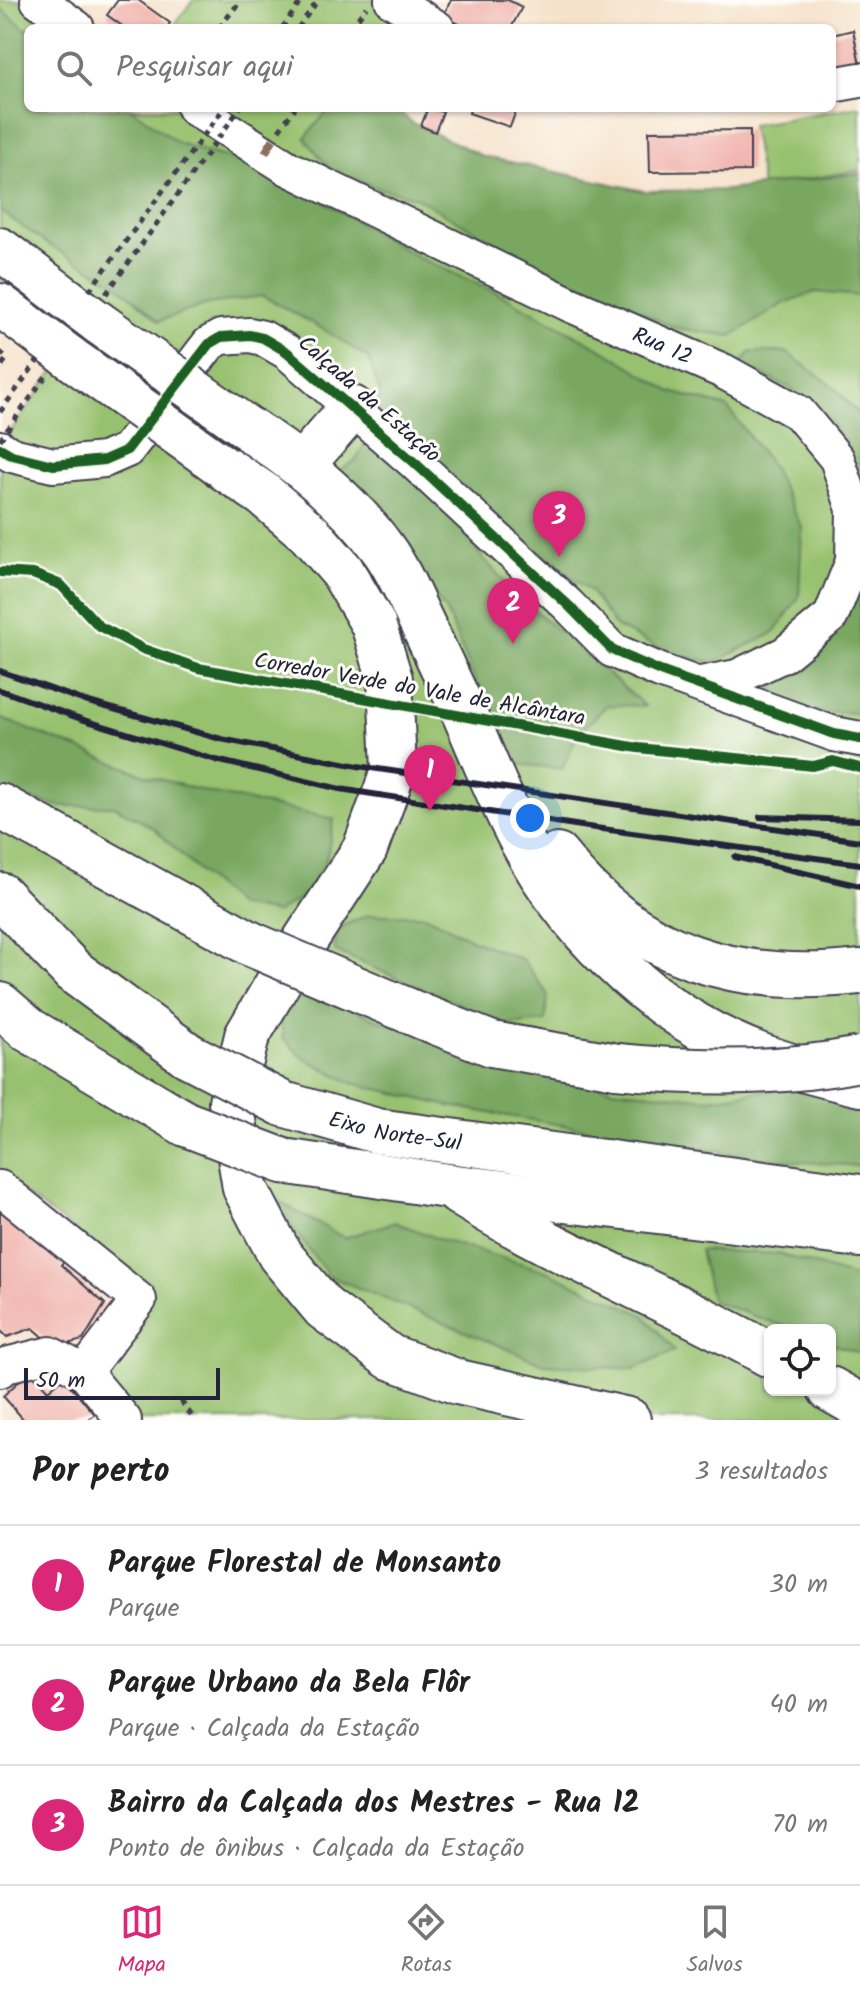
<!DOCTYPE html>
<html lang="pt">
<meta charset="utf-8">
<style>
:root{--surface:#fff;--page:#f2f2f2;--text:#222;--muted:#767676;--line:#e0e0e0;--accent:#db2777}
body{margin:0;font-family:Kalam,sans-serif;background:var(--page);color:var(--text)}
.controls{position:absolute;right:24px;bottom:24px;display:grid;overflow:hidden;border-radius:12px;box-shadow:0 2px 6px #0004}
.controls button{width:72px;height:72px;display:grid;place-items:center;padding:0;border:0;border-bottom:2px solid var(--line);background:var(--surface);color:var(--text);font:40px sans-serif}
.scale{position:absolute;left:24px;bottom:20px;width:196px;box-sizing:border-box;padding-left:8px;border:4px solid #22223b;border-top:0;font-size:22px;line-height:28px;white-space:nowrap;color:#22223b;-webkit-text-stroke:6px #fdfcf7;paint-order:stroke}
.you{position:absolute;left:530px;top:818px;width:28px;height:28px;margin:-20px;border:6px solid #fff;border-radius:50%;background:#1a73e8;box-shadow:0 0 0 12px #1a73e833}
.badge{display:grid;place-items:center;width:52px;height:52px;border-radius:50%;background:var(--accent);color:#fff;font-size:26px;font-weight:700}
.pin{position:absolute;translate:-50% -66px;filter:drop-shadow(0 2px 4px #0008)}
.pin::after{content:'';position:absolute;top:42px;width:28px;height:24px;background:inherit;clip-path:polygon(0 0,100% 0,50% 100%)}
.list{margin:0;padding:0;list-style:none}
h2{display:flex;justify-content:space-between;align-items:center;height:104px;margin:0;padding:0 32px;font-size:34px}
h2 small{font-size:26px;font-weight:400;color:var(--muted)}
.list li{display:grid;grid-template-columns:52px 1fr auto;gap:24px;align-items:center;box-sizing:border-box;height:120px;padding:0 32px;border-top:2px solid var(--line)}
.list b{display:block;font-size:30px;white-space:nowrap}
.list p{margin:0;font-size:26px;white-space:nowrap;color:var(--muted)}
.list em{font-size:26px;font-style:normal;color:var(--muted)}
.icon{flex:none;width:44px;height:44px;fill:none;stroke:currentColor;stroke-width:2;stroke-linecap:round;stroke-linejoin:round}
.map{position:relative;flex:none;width:860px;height:1420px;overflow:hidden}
.search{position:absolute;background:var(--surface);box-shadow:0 2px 6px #0004;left:24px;right:24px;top:24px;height:88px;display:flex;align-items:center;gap:20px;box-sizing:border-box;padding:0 28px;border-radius:12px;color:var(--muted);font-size:30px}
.sheet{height:464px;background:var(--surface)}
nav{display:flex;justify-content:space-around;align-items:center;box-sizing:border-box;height:112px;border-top:2px solid var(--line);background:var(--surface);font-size:22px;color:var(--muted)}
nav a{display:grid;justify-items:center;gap:4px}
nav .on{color:var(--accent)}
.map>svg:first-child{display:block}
.green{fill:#97c16e;stroke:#5c7254;stroke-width:2;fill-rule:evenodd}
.forest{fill:#79a761;stroke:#4e644e;stroke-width:2}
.building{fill:#f0afa8}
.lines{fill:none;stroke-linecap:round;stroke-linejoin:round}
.minor-casing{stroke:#423f50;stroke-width:38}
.major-casing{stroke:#423f50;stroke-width:46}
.highway-casing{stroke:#423f50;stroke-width:48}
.path{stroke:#423f50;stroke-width:5;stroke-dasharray:6 6;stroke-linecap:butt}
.minor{stroke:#fff;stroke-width:34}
.major{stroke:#fff;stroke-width:42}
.highway{stroke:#fff;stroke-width:44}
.rail{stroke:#22223b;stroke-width:6}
.major-bridge-casing{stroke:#423f50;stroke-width:46;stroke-linecap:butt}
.highway-bridge-casing{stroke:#423f50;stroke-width:48;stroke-linecap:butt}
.path-bridge{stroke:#423f50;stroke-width:5;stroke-dasharray:6 6;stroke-linecap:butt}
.major-bridge{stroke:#fff;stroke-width:42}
.highway-bridge{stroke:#fff;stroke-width:44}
.quiet{stroke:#8d6e63;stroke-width:8;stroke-dasharray:16 8;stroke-linecap:butt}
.cycleway-casing{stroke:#fdfcf7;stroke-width:15}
.cycleway{stroke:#1b5e20;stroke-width:10}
.labels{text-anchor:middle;stroke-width:6;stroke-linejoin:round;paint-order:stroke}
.street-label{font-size:22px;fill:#22223b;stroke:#fdfcf7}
</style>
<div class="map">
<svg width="860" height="1420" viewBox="0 0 860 1420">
<rect width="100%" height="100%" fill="#fdfcf7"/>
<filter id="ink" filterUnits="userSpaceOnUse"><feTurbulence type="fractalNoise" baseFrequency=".0125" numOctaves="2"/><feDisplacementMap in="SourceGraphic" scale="16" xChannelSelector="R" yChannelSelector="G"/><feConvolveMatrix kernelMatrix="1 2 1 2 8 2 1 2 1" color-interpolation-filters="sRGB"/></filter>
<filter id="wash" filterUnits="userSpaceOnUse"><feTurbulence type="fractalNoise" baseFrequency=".006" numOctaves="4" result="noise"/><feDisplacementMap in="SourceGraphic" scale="32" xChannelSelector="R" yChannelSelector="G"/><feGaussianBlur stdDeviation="1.8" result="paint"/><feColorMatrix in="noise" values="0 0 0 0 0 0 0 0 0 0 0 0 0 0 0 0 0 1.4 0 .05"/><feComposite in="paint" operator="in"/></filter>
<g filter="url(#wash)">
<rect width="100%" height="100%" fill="#f6e2ca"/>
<path class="green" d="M0,0H41L80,28H28V108H341L568,198L860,185V1420H107L76,1386L143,1325L133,1273L0,1176V446L79,335L0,278ZM770,1330H830V1390H770Z
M193,0H417L397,28H172Z
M860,106V170L762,187L751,125Z"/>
<path class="forest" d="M0,8L28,31V108H131L178,143L274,172L417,257L502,295L609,353L671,392L727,407L772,466L802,528L799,597L774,633L714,662L675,656L616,627L590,591L535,549L468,492L449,506L478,553L517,595L645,706L607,705L577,735L562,769L515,764L488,727L474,677L446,611L394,535L337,473L356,460L374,428L380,392L368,358L323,329L263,296L208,304L159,321L117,284L49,245L0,211Z
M330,108H395L411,122L482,156L644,191L728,190L860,173V296L815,292L785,303L731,336L676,328L525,259L415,197L336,177L305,138Z
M751,352H786L834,387L860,416V475L832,423L789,387L739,365Z
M860,580V713L793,711L769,685Z
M0,718L145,775L214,794L334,819L326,861L308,893L276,913L238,906L199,872L154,828L114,806H60L8,795L0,790Z
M368,915H425L473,940L523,960L548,995L545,1021L506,1025L335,951L336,929Z
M299,992L321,995L378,1020L612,1089L710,1099L814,1083L860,1097V1166L766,1159L449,1106L352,1083L302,1057L283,1038L281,1018Z
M268,1196L344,1238L395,1222L441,1240L546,1271L644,1315L675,1351L634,1369L544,1364L329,1276Z
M700,1250L780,1254L860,1279V1353L830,1343V1330H794L712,1301Z"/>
<g id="blocks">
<path class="building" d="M118,0H138L170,23L167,28H125L107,15Z
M451,0H508L522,7L511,28H467L443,16Z
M853,30L860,65L832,72V35Z
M428,108L443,112L435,132L421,126Z
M470,108H517L510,127L469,113Z
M750,130V171L650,172L649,131Z
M0,1200L70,1254L61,1265L105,1304L83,1340L55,1347L33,1328L7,1337L0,1330Z
M30,1371L48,1391L63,1378L95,1414L88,1420H24L3,1396Z"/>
</g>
</g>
<g filter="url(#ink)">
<use href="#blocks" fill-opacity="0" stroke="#423f50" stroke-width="2"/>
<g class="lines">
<g class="minor-casing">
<g id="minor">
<path d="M38,0L77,28"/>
<path d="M392,0L437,28"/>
<path d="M832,85L860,80"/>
<path id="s1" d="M194,108L288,168L569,304L723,371L799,413L837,459L854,509L853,561L831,616L785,654L737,677L701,684"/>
<path d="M0,448L12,455L53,465L104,460L127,450L209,344L221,337L250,335L263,338L287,352L415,463L568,605L612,650L660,671L834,734L860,739"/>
<path d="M0,1188L139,1300L84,1372"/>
<path d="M0,1370L10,1364L50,1354L84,1372L124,1420"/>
</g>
</g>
<g class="major-casing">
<path id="major" d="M0,249L99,323
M0,305L72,359"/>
</g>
<g class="highway-casing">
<g id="highway">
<path d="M249,429C299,463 347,499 383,549C397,568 407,591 417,613C432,644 446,675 461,706C481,751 499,799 523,843C568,927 642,1001 728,1042C770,1062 815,1073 860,1084"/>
<path d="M301,466L352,408"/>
<path d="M223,467L263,494L309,533L342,571L373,624L390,679L394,769L365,849L283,974L247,1036L231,1102L245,1188L280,1255L324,1308L390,1357L458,1382L628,1420"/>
<path d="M0,806L251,944"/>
<path d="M557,856C636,957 737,986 860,972"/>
<path d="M0,895L73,971L188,1055"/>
<path d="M0,1005L29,1030L186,1124"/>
<path d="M423,1017L492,1044L617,1066"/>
<path id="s2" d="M283,1104L377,1131L860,1197"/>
<path d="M283,1161L447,1186L860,1235"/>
<path d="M459,1193C558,1255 668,1298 770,1355"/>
<path d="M830,1389L860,1406"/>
</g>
</g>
<path class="path" d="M219,28L241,0
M282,28L302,0
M298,28L318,0
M351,28L366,7
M279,130L295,108
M0,352L7,358L0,368
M181,1401L195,1420"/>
<use href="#minor" class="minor"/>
<use href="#major" class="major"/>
<use href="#highway" class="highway"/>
<path class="rail" d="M0,671L85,701L221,739L358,766L860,841
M0,690L84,720L216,760L340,789L588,827L860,864
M760,817L860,820
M735,857L860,886"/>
<g class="major-bridge-casing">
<path id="major-bridge" d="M99,323L249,429
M72,359L223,467"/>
</g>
<g class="highway-bridge-casing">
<path id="highway-bridge" d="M251,944L423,1017
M188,1055L283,1104
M617,1066C698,1074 780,1075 860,1059
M186,1124L283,1161"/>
</g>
<path class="path-bridge" d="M89,291L224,108
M106,294L240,108
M0,412L38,360
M0,440L46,376"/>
<use href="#major-bridge" class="major-bridge"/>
<use href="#highway-bridge" class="highway-bridge"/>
<path class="quiet" d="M265,153L276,135"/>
<g class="cycleway-casing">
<path id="cycleway" d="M0,448L12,455L53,465L104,460L127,450L209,344L221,337L250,335L263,338L287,352L415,463L568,605L612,650L660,671L834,734L860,739
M0,572L33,574L61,585L99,626L143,649L198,668L638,748L813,766L833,761L860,768"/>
</g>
<use href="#cycleway" class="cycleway"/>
</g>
</g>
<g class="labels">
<g class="street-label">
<text dy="8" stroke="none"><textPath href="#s1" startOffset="526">Rua 12</textPath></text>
<text transform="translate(370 398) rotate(41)" y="8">Calçada da Estação</text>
<text transform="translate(420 688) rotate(10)" y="8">Corredor Verde do Vale de Alcântara</text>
<text dy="8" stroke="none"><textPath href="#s2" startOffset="116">Eixo Norte-Sul</textPath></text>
</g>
</g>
</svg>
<div class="controls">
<button><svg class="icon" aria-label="locate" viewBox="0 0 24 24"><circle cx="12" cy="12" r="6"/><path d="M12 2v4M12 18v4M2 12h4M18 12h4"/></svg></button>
</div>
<div class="scale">50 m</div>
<div class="you"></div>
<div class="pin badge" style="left:430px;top:811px">1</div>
<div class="pin badge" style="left:513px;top:644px">2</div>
<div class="pin badge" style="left:559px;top:557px">3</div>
<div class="search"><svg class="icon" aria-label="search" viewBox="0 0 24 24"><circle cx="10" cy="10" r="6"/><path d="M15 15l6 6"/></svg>Pesquisar aqui</div>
</div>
<section class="sheet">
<h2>Por perto<small>3 resultados</small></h2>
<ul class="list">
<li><span class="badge">1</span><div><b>Parque Florestal de Monsanto</b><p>Parque</p></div><em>30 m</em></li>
<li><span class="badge">2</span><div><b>Parque Urbano da Bela Flôr</b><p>Parque · Calçada da Estação</p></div><em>40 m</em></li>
<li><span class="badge">3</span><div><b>Bairro da Calçada dos Mestres - Rua 12</b><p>Ponto de ônibus · Calçada da Estação</p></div><em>70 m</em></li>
</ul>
</section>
<nav>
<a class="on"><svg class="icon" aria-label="map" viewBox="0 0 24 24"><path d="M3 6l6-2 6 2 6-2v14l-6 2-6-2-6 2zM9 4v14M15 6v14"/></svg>Mapa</a>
<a><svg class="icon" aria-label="directions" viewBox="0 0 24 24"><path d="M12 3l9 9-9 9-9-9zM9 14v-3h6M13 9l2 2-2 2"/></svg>Rotas</a>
<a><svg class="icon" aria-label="saved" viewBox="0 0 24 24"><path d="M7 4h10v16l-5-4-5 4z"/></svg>Salvos</a>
</nav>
